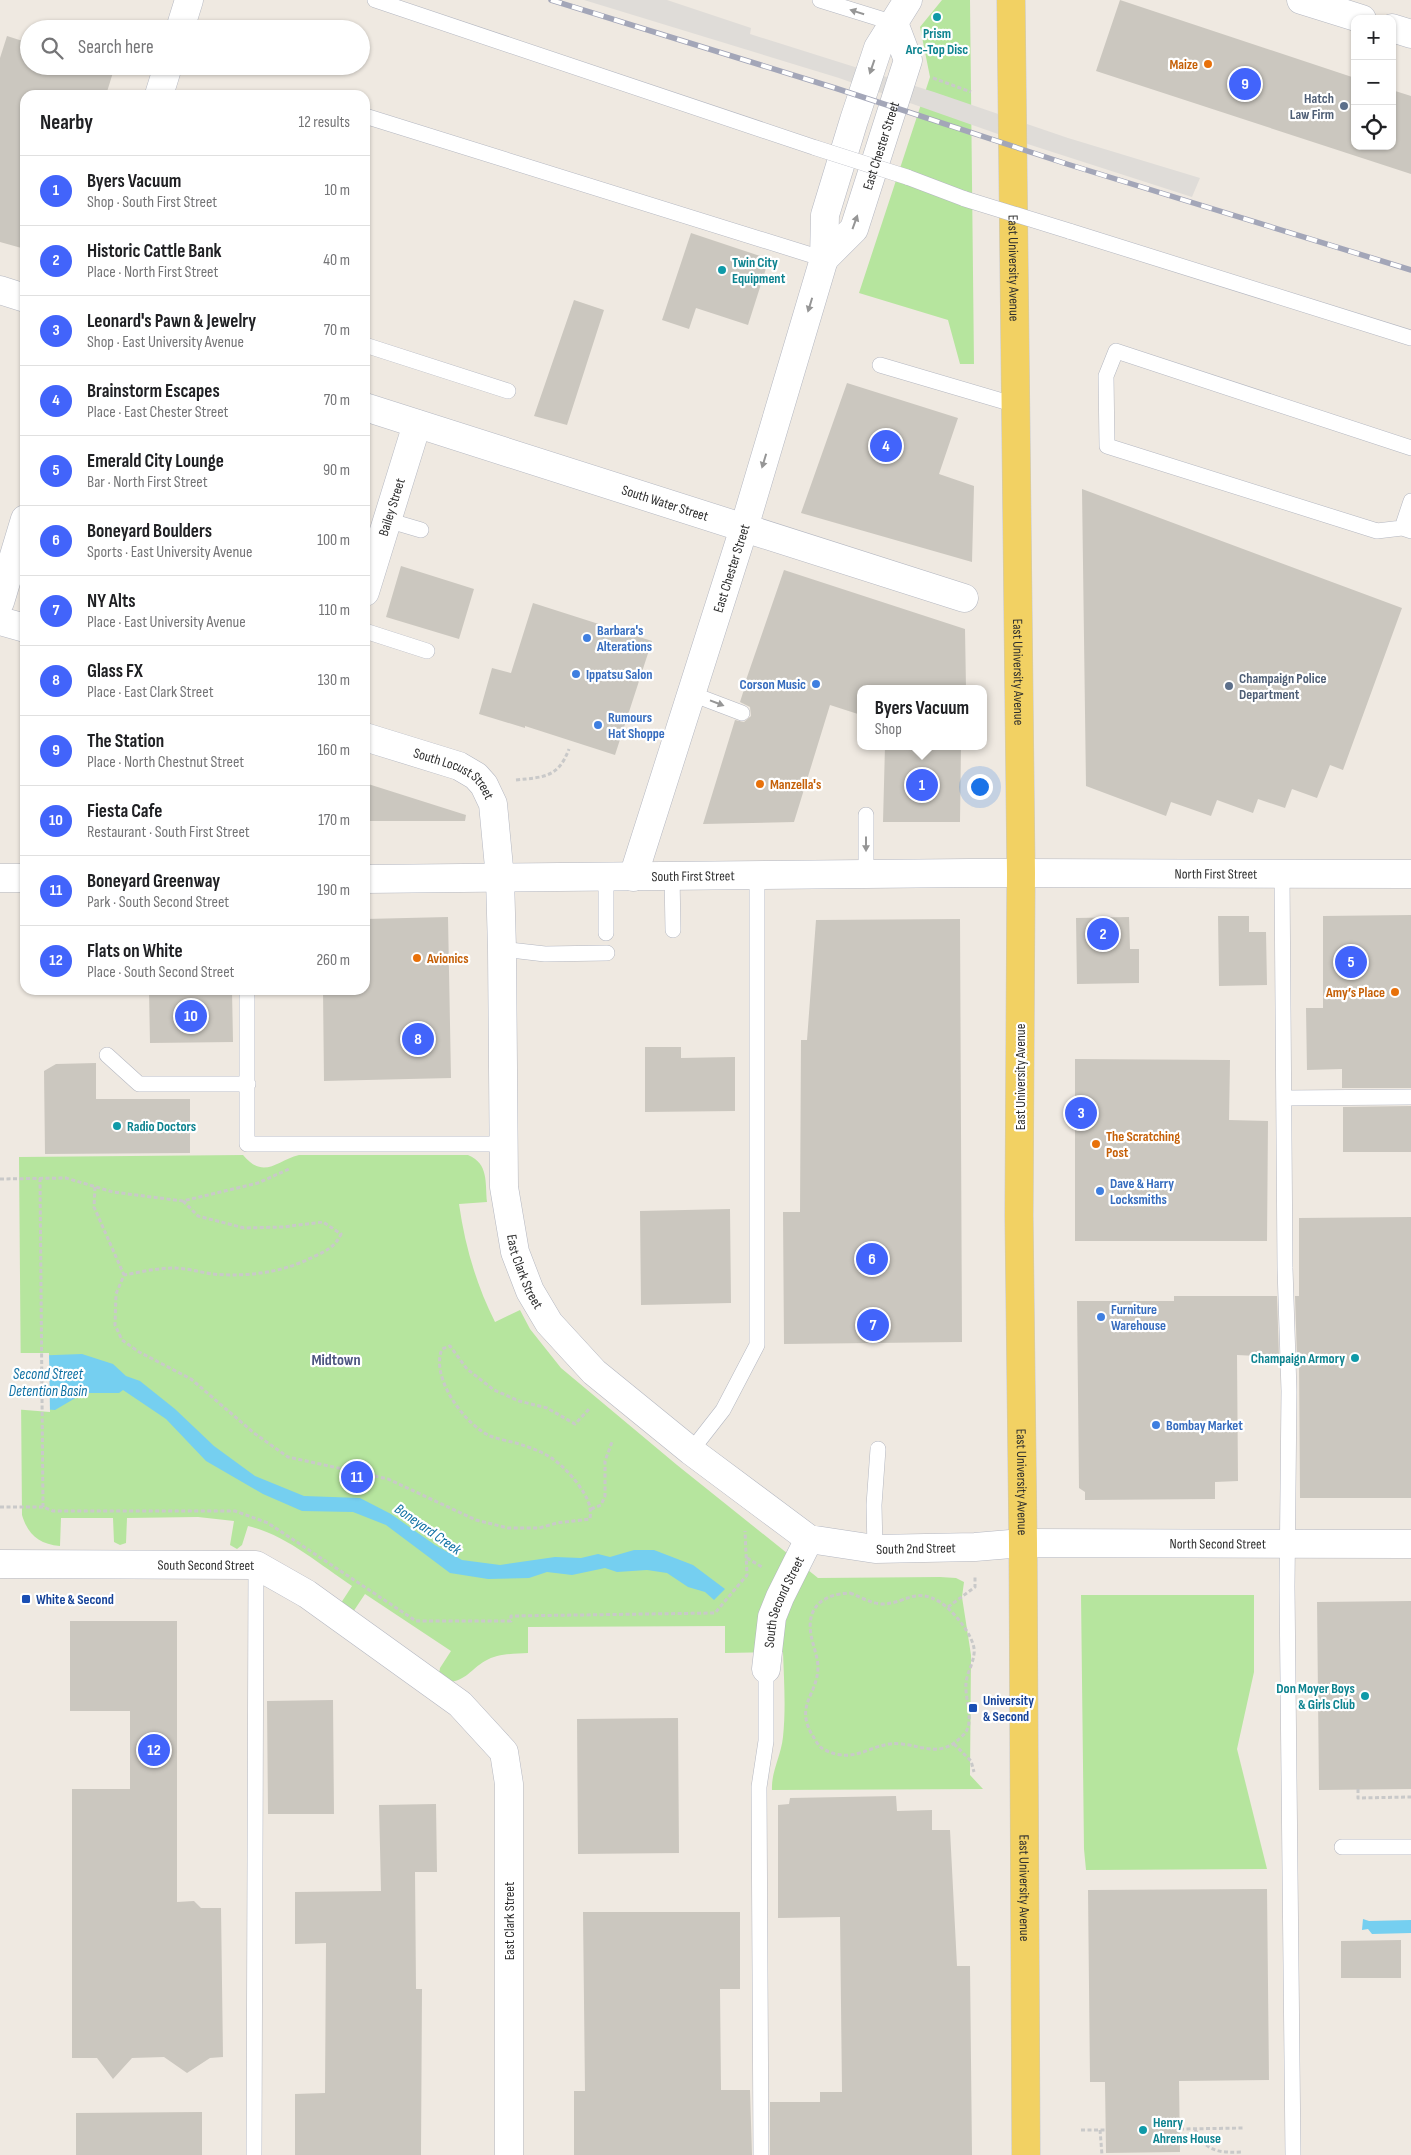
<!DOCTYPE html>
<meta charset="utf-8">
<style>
:root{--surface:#fff;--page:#f2f2f2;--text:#202124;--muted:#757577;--line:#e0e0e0;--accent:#4264fb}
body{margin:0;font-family:"Sofia Sans Condensed",sans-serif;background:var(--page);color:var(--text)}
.controls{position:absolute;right:15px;top:15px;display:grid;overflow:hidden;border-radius:10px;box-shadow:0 1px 4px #0004}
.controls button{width:45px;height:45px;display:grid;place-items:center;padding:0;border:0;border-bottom:1px solid var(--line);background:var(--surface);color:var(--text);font:25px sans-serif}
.you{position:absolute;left:979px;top:786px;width:18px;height:18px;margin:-12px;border:4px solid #fff;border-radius:50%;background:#1a73e8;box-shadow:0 0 0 8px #1a73e833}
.badge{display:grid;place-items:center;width:32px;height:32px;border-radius:50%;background:var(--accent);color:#fff;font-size:16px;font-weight:700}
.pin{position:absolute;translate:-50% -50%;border:2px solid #fff;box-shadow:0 1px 5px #0006}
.popup{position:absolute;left:857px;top:685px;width:130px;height:65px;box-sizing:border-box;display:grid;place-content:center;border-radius:10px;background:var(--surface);filter:drop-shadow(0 1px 4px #0005);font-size:16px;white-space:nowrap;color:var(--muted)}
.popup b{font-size:19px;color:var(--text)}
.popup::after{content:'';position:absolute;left:50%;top:100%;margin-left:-10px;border:10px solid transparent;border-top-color:var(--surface)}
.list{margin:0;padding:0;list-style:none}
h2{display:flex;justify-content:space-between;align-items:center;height:65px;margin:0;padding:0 20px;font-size:21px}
h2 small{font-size:16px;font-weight:400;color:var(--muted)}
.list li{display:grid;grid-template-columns:32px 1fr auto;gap:15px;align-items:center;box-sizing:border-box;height:70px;padding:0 20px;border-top:1px solid var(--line)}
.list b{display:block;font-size:19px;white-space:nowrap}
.list p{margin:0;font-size:16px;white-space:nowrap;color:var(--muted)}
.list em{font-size:16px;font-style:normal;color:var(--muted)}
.icon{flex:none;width:28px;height:28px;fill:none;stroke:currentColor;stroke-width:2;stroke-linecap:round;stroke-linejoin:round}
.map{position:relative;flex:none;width:1411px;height:2155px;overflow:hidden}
.search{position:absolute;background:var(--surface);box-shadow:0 1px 4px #0004;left:20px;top:20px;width:350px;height:55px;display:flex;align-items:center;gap:12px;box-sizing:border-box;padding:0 18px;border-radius:28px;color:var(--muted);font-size:19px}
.panel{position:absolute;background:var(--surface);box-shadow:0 1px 4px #0004;left:20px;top:90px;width:350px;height:905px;border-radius:15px}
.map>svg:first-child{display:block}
.green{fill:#b6e59e}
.plaza{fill:#dfdcd8}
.water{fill:#75cff0}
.pier{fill:#efe9e1}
.building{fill:#cbc7bf}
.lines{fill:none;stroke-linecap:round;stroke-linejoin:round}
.service-casing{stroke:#b4b7c1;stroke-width:16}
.minor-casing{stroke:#b4b7c1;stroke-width:29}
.tertiary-casing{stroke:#b4b7c1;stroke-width:29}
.primary-casing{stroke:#c9c9c9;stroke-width:29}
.path{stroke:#c9c9c9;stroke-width:3;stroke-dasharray:4 2.5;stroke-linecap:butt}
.service{stroke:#fff;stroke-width:15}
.minor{stroke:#fff;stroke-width:28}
.tertiary{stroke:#fff;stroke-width:28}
.primary{stroke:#f2d163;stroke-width:28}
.rail-casing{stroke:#a3a6b8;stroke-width:5.5}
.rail{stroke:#fff;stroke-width:4;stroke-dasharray:11;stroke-linecap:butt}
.service-bridge-casing{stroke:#b4b7c1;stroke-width:16;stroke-linecap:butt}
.service-bridge{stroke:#fff;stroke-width:15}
.oneway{fill:#969696}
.culture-dot{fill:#0f9aa8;stroke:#fff;stroke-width:2}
.food-dot{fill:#e8710a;stroke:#fff;stroke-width:2}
.service-dot{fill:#5c6f8a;stroke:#fff;stroke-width:2}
.shop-dot{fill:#3f7fe0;stroke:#fff;stroke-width:2}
.transit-dot{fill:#1a4fb4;stroke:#fff;stroke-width:2}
.labels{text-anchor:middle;stroke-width:4.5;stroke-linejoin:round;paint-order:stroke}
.culture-label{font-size:14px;font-weight:bold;fill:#0d838f;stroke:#fff;text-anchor:start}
.food-label{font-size:14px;font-weight:bold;fill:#c56008;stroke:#fff;text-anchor:start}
.service-label{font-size:14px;font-weight:bold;fill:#4e5e75;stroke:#fff;text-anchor:end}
.street-label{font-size:14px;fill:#2e2e2e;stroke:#fff}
.shop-label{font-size:14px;font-weight:bold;fill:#366cbe;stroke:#fff;text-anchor:start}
.transit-label{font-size:14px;font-weight:bold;fill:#164399;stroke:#fff;text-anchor:start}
.water-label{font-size:15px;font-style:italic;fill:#0d6fa3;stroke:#fff}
.quarter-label{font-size:16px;font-weight:bold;fill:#4d5680;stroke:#fff}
</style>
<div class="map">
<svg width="1411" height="2155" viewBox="0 0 1411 2155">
<rect width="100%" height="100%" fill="#efe9e1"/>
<path class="green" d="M942,0H970L974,364H960L948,320L859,293L930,77L920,27Z
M243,1155C264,1180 276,1161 299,1155H468C489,1164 485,1182 487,1202L459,1204C465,1246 476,1284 495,1322L520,1310L530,1329L561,1368L677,1465L818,1578L940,1577L956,1578L964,1582L962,1597L971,1655L970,1775L983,1789L772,1790C771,1772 781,1756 783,1737C786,1709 784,1680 783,1652L725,1653V1626L528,1627V1653C514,1654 498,1653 485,1661C471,1669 466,1681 448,1682L439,1674L440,1668L451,1651L365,1594L353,1612L341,1603L352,1586C320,1565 286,1535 248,1526L242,1545L237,1549L230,1545L234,1521L198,1517L127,1518L126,1543L120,1545L114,1542L113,1518H61L60,1546C39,1544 28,1535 22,1515L19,1157Z
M1081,1595H1254V1672L1237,1749L1267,1869L1086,1870L1084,1849Z"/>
<path class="plaza" d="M584,0H667L751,28L750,34L934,92L1068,138L1200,178L1192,197L1012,139L839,78Z"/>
<path class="water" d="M82,1354L113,1364L126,1376L140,1381L175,1409L214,1446L255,1476L304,1496L360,1498L391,1514L435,1545L462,1560L500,1565L555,1557L581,1558L598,1554L610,1557L634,1550H654L693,1565L725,1589L714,1600L705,1592L688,1587L667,1573L647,1570L617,1572L605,1568L572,1575L547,1572L529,1578L488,1579L450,1573L386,1525L353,1512L302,1511L263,1494L206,1461L166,1419L123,1390L119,1393H84L55,1410L0,1406L28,1356Z
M1363,1919L1369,1921L1411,1920V1933L1372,1934L1368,1929L1362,1930Z"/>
<path class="pier" d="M0,1353H49L50,1412L0,1408Z"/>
<path class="building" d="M1120,0L1355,78V146H1392V90L1411,96V174L1096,71Z
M7,36L29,43V66H115L106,95H25V249L0,242V58Z
M691,233L769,259L748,325L696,308L689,329L662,320Z
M574,300L604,310L567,425L534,416Z
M847,383L958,418L939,474L974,486L972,562L801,513Z
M1082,489L1402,608L1343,770L1330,765L1317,798L1292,789L1285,808L1258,799L1253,813L1217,800L1211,816L1171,802L1166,816L1086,786Z
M401,566L474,589L459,639L386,617Z
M784,570L965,629L966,689H861V715L830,705L794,822L703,824L735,720L744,722L751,716L750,707L740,702L747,680H746Z
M533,603L652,641L615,755L525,726V728L479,714L492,668L511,673Z
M885,746H961L960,822H883Z
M365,783L466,815L465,821H365Z
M1411,915V1088H1342V1069L1307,1070L1306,1008H1323V916Z
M1218,916H1249V932H1266L1267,985L1219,986Z
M448,917L451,1078L324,1081L323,990H365V919Z
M1129,917L1130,949H1139V983L1077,984L1076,918Z
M960,919L962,1342L784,1344L783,1212H800L801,1040H807L816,920Z
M149,990H232L233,1042L150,1043Z
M645,1047H681V1058L735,1057V1111L645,1112Z
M1075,1059L1230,1060L1229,1120L1268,1121L1267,1241H1075Z
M96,1063V1099H190V1153L45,1154L44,1071L56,1064Z
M1411,1106V1152H1343V1107Z
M730,1209L731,1303L641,1305L640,1211Z
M1411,1217V1498H1300L1299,1358H1297L1295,1296H1299V1218Z
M1174,1296H1277L1279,1357L1237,1355L1238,1481L1215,1482V1499L1085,1500V1492L1079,1488L1077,1301H1174Z
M1411,1601V1789L1319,1790L1317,1602Z
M70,1621H177V1902L194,1901L201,1908H221L223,2057L210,2058L187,2073L164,2057L132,2058L113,2079L97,2058H72V1789H130V1711H70Z
M333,1700L334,1814H268L267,1701Z
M678,1718L679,1853L578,1854L577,1719Z
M896,1796L897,1811L932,1810V1830H950L957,1966H970L972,2155H770V2102H820V2092H842L840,1917L778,1918V1805L789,1804L790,1798Z
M436,1804L437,1872H415L416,1989H422L421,2155H295V2094L325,2093L326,1943L295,1944V1892L381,1891L379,1805Z
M1267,1889L1269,2080L1179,2081L1180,2152L1106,2153L1105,2082H1090L1088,1890Z
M583,1912H740V1989H720L721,2090H750L752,2155H574V2091H585Z
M1401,1940V1978H1341V1941Z
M202,2112V2155H76V2113Z"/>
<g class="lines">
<g class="service-casing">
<path id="service" d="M375,0L816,148
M820,0L894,23
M365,116L824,259
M907,177L965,199
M1069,231L1411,338
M365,345L508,391
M880,365L1016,405
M1411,448L1116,351L1106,376L1107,446L1377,531L1402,528L1411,531
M387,520L421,530
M1402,528L1411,501
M365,631L427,651
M692,694L742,713
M866,815V874
M1282,875L1285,1268L1289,1391L1287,1587L1293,2155
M672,876L673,930
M606,877V933
M502,949L545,954L607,953
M247,990V1144H504
M107,1055L139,1084H248
M1285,1098L1411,1097
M691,1451L723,1410L757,1345V874
M875,1549L874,1505L878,1449
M1342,1847H1411
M254,2155L256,1565
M761,2155L759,1787L766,1741V1669"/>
</g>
<g class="minor-casing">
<g id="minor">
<path d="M1301,0L1362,19"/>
<path d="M1392,28L1411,34"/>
<path id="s1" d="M824,259L854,229L908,60L894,23"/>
<path d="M0,290L25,298"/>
<path id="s2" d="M365,407L964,598"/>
<path id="s3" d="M365,592L417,424"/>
<path d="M0,621L25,628"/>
<path id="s4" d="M365,737L459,766L476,776L484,785L493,804L500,878L502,949L504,1187L515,1252L530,1291L549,1323L594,1372L691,1451L809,1539L875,1549L975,1547L1023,1543L1411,1544"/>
<path id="s5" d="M633,877L744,528L824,259L825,215L854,120L878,48L908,0"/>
<path id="s6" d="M0,1564L256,1565L307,1594L460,1704L504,1752L509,1784V2155"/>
<path id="s7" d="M766,1669L772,1617L780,1597L809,1539"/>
</g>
</g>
<g class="tertiary-casing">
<g id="tertiary">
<path d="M180,29L189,0"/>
<path d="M159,95L168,66"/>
<path d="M0,602L25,519"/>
<path d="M0,878H25"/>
<path id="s8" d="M365,879L969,873L1411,874"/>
</g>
</g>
<g class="primary-casing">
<g id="primary">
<path id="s9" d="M1011,0L1021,873L1019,1216L1023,1543L1026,2155"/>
</g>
</g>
<path class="path" d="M933,78L971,92
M516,780C544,777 558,778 569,749
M40,1178L43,1507
M0,1179L66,1178L113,1192L183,1201L258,1183L289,1169
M95,1187L94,1207L124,1275
M183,1201L198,1216L244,1228L283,1227L323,1222L341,1234C335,1247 326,1251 313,1257C281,1273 247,1277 212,1274C199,1272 186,1268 174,1268C157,1268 140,1272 124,1275L116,1294L115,1325L122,1340L139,1352L191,1379L254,1433L288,1457L388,1479L476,1520L508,1528H539L557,1523L590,1519C592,1504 586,1496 578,1484C559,1460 546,1452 516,1443C508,1441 498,1439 490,1436C464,1424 430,1377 442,1349L450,1346L467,1369L494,1390L519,1401L547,1408L575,1424L590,1408
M0,1507H43L53,1511H235L268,1523L416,1621H511V1616L715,1613L747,1575L745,1531
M591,1509L601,1505L605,1496V1461L612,1442
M747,1558L762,1567
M850,1593C861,1597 872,1604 883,1604C907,1603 914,1587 940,1602C953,1610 977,1639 974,1654C973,1664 967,1673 966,1683C965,1696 970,1708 969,1721C969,1728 966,1733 961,1737C942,1757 925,1747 902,1744C873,1740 857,1766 825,1750C818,1747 815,1739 811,1733C796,1704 817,1695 818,1668C818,1657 813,1646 811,1635C806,1606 824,1594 850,1593Z
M948,1607L975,1587V1577
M954,1744L971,1761L974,1772
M1358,1789V1798L1411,1797
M1180,2129L1244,2128
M1195,2129C1205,2152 1220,2153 1243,2152
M1081,2130H1105
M1100,2130L1102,2155"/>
<use href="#service" class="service"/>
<use href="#minor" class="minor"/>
<use href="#tertiary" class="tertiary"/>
<use href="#primary" class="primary"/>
<g class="rail-casing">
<path id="rail" d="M551,0L835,88L1067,164L1411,270"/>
</g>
<use href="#rail" class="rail"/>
<g class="service-bridge-casing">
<path id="service-bridge" d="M816,148L907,177
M965,199L1069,231"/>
</g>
<use href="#service-bridge" class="service-bridge"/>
</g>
<defs><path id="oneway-solid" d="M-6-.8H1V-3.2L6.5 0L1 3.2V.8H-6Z" transform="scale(1.25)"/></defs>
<g class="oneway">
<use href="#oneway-solid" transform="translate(857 12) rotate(-162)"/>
<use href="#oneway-solid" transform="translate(872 67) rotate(109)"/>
<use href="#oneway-solid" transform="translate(855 222) rotate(-70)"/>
<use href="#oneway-solid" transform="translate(810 305) rotate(107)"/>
<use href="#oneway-solid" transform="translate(764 461) rotate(107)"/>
<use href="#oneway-solid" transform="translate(717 703) rotate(21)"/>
<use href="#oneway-solid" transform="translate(866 844) rotate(90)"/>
</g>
<g class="culture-dot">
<circle cx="937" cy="17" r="5"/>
<circle cx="722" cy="270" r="5"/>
<circle cx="117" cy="1126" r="5"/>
<circle cx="1355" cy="1358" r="5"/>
<circle cx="1365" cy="1696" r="5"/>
<circle cx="1143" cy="2130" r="5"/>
</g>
<g class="food-dot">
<circle cx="1208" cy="64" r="5"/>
<circle cx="760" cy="784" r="5"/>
<circle cx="417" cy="958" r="5"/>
<circle cx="1395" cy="992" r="5"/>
<circle cx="1096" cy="1144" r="5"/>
</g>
<g class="service-dot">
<circle cx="1344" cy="106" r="5"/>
<circle cx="1229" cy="686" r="5"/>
</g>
<g class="shop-dot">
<circle cx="587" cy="638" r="5"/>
<circle cx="576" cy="674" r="5"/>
<circle cx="816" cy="684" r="5"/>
<circle cx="598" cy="725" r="5"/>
<circle cx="1100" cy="1191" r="5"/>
<circle cx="1101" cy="1317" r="5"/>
<circle cx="1156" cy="1425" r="5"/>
</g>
<g class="transit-dot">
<rect x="21" y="1594" width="10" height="10" rx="2.5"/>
<rect x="968" y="1703" width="10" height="10" rx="2.5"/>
</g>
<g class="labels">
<g class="culture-label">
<text x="937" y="38" text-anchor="middle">Prism<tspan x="937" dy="16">Arc-Top Disc</tspan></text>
<text x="732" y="267">Twin City<tspan x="732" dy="16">Equipment</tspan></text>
<text x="127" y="1131">Radio Doctors</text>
<text x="1345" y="1363" text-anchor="end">Champaign Armory</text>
<text x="1355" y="1693" text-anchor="end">Don Moyer Boys<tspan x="1355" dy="16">&amp; Girls Club</tspan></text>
<text x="1153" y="2127">Henry<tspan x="1153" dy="16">Ahrens House</tspan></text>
</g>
<g class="food-label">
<text x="1198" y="69" text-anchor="end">Maize</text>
<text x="770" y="789">Manzella's</text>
<text x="427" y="963">Avionics</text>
<text x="1385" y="997" text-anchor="end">Amy’s Place</text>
<text x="1106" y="1141">The Scratching<tspan x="1106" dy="16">Post</tspan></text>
</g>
<g class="service-label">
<text x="1334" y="103">Hatch<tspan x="1334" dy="16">Law Firm</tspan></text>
<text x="1239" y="683" text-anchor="start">Champaign Police<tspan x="1239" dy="16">Department</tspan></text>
</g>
<g class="street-label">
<text dy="5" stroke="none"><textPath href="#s1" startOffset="130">East Chester Street</textPath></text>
<text dy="5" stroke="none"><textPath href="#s9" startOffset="268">East University Avenue</textPath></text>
<text dy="5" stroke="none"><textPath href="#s2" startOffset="315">South Water Street</textPath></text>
<text dy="5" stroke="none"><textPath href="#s3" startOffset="89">Bailey Street</textPath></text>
<text dy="5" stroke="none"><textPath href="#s5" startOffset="324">East Chester Street</textPath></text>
<text dy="5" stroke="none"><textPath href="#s9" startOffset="672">East University Avenue</textPath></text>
<text dy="5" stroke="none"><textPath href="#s4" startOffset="98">South Locust Street</textPath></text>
<text dy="5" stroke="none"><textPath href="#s8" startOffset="851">North First Street</textPath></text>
<text dy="5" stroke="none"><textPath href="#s8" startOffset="328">South First Street</textPath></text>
<text transform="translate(1020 1077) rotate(-90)" y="5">East University Avenue</text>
<text dy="5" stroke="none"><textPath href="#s4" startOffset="622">East Clark Street</textPath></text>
<text dy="5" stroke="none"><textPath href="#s9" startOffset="1482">East University Avenue</textPath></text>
<text dy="5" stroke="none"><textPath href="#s4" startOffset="1428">North Second Street</textPath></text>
<text dy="5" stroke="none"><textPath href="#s4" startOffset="1126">South 2nd Street</textPath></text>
<text dy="5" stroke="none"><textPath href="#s6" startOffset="206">South Second Street</textPath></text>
<text dy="5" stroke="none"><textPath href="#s7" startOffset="70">South Second Street</textPath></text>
<text dy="5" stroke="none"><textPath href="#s9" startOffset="1888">East University Avenue</textPath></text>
<text transform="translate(509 1921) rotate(-90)" y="5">East Clark Street</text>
</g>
<g class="shop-label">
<text x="597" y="635">Barbara's<tspan x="597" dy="16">Alterations</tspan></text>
<text x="586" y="679">Ippatsu Salon</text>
<text x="806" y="689" text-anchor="end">Corson Music</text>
<text x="608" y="722">Rumours<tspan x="608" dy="16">Hat Shoppe</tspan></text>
<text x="1110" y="1188">Dave &amp; Harry<tspan x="1110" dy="16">Locksmiths</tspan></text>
<text x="1111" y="1314">Furniture<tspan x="1111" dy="16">Warehouse</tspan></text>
<text x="1166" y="1430">Bombay Market</text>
</g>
<g class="transit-label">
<text x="36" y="1604">White &amp; Second</text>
<text x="983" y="1705">University<tspan x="983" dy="16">&amp; Second</tspan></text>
</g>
<g class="water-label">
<text x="48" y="1379">Second Street<tspan x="48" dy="17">Detention Basin</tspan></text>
<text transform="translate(428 1529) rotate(35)" y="5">Boneyard Creek</text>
</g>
<g class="quarter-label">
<text x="336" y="1365">Midtown</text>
</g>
</g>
</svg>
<div class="controls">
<button>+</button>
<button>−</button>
<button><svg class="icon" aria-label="locate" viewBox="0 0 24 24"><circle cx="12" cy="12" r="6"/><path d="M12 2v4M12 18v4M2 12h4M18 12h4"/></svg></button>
</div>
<div class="you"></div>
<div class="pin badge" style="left:922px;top:785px">1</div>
<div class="popup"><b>Byers Vacuum</b>Shop</div>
<div class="pin badge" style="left:1103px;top:934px">2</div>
<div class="pin badge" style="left:1081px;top:1113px">3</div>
<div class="pin badge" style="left:886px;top:446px">4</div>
<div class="pin badge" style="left:1351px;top:962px">5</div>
<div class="pin badge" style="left:872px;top:1259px">6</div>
<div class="pin badge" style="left:873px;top:1325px">7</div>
<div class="pin badge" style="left:418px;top:1039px">8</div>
<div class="pin badge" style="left:1245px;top:84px">9</div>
<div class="pin badge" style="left:191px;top:1016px">10</div>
<div class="pin badge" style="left:357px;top:1477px">11</div>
<div class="pin badge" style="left:154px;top:1750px">12</div>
<div class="search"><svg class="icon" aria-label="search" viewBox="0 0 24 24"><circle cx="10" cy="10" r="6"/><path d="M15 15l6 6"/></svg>Search here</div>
<section class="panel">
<h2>Nearby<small>12 results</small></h2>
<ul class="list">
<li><span class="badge">1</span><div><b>Byers Vacuum</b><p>Shop · South First Street</p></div><em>10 m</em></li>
<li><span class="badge">2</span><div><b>Historic Cattle Bank</b><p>Place · North First Street</p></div><em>40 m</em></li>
<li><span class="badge">3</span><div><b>Leonard's Pawn &amp; Jewelry</b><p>Shop · East University Avenue</p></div><em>70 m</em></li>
<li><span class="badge">4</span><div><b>Brainstorm Escapes</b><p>Place · East Chester Street</p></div><em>70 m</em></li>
<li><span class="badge">5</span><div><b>Emerald City Lounge</b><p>Bar · North First Street</p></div><em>90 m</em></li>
<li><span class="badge">6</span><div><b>Boneyard Boulders</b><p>Sports · East University Avenue</p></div><em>100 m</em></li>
<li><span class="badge">7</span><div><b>NY Alts</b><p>Place · East University Avenue</p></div><em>110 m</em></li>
<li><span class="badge">8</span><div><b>Glass FX</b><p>Place · East Clark Street</p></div><em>130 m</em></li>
<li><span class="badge">9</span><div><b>The Station</b><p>Place · North Chestnut Street</p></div><em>160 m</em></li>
<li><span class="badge">10</span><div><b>Fiesta Cafe</b><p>Restaurant · South First Street</p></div><em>170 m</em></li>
<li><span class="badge">11</span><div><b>Boneyard Greenway</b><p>Park · South Second Street</p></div><em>190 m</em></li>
<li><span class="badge">12</span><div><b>Flats on White</b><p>Place · South Second Street</p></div><em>260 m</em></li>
</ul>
</section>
</div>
